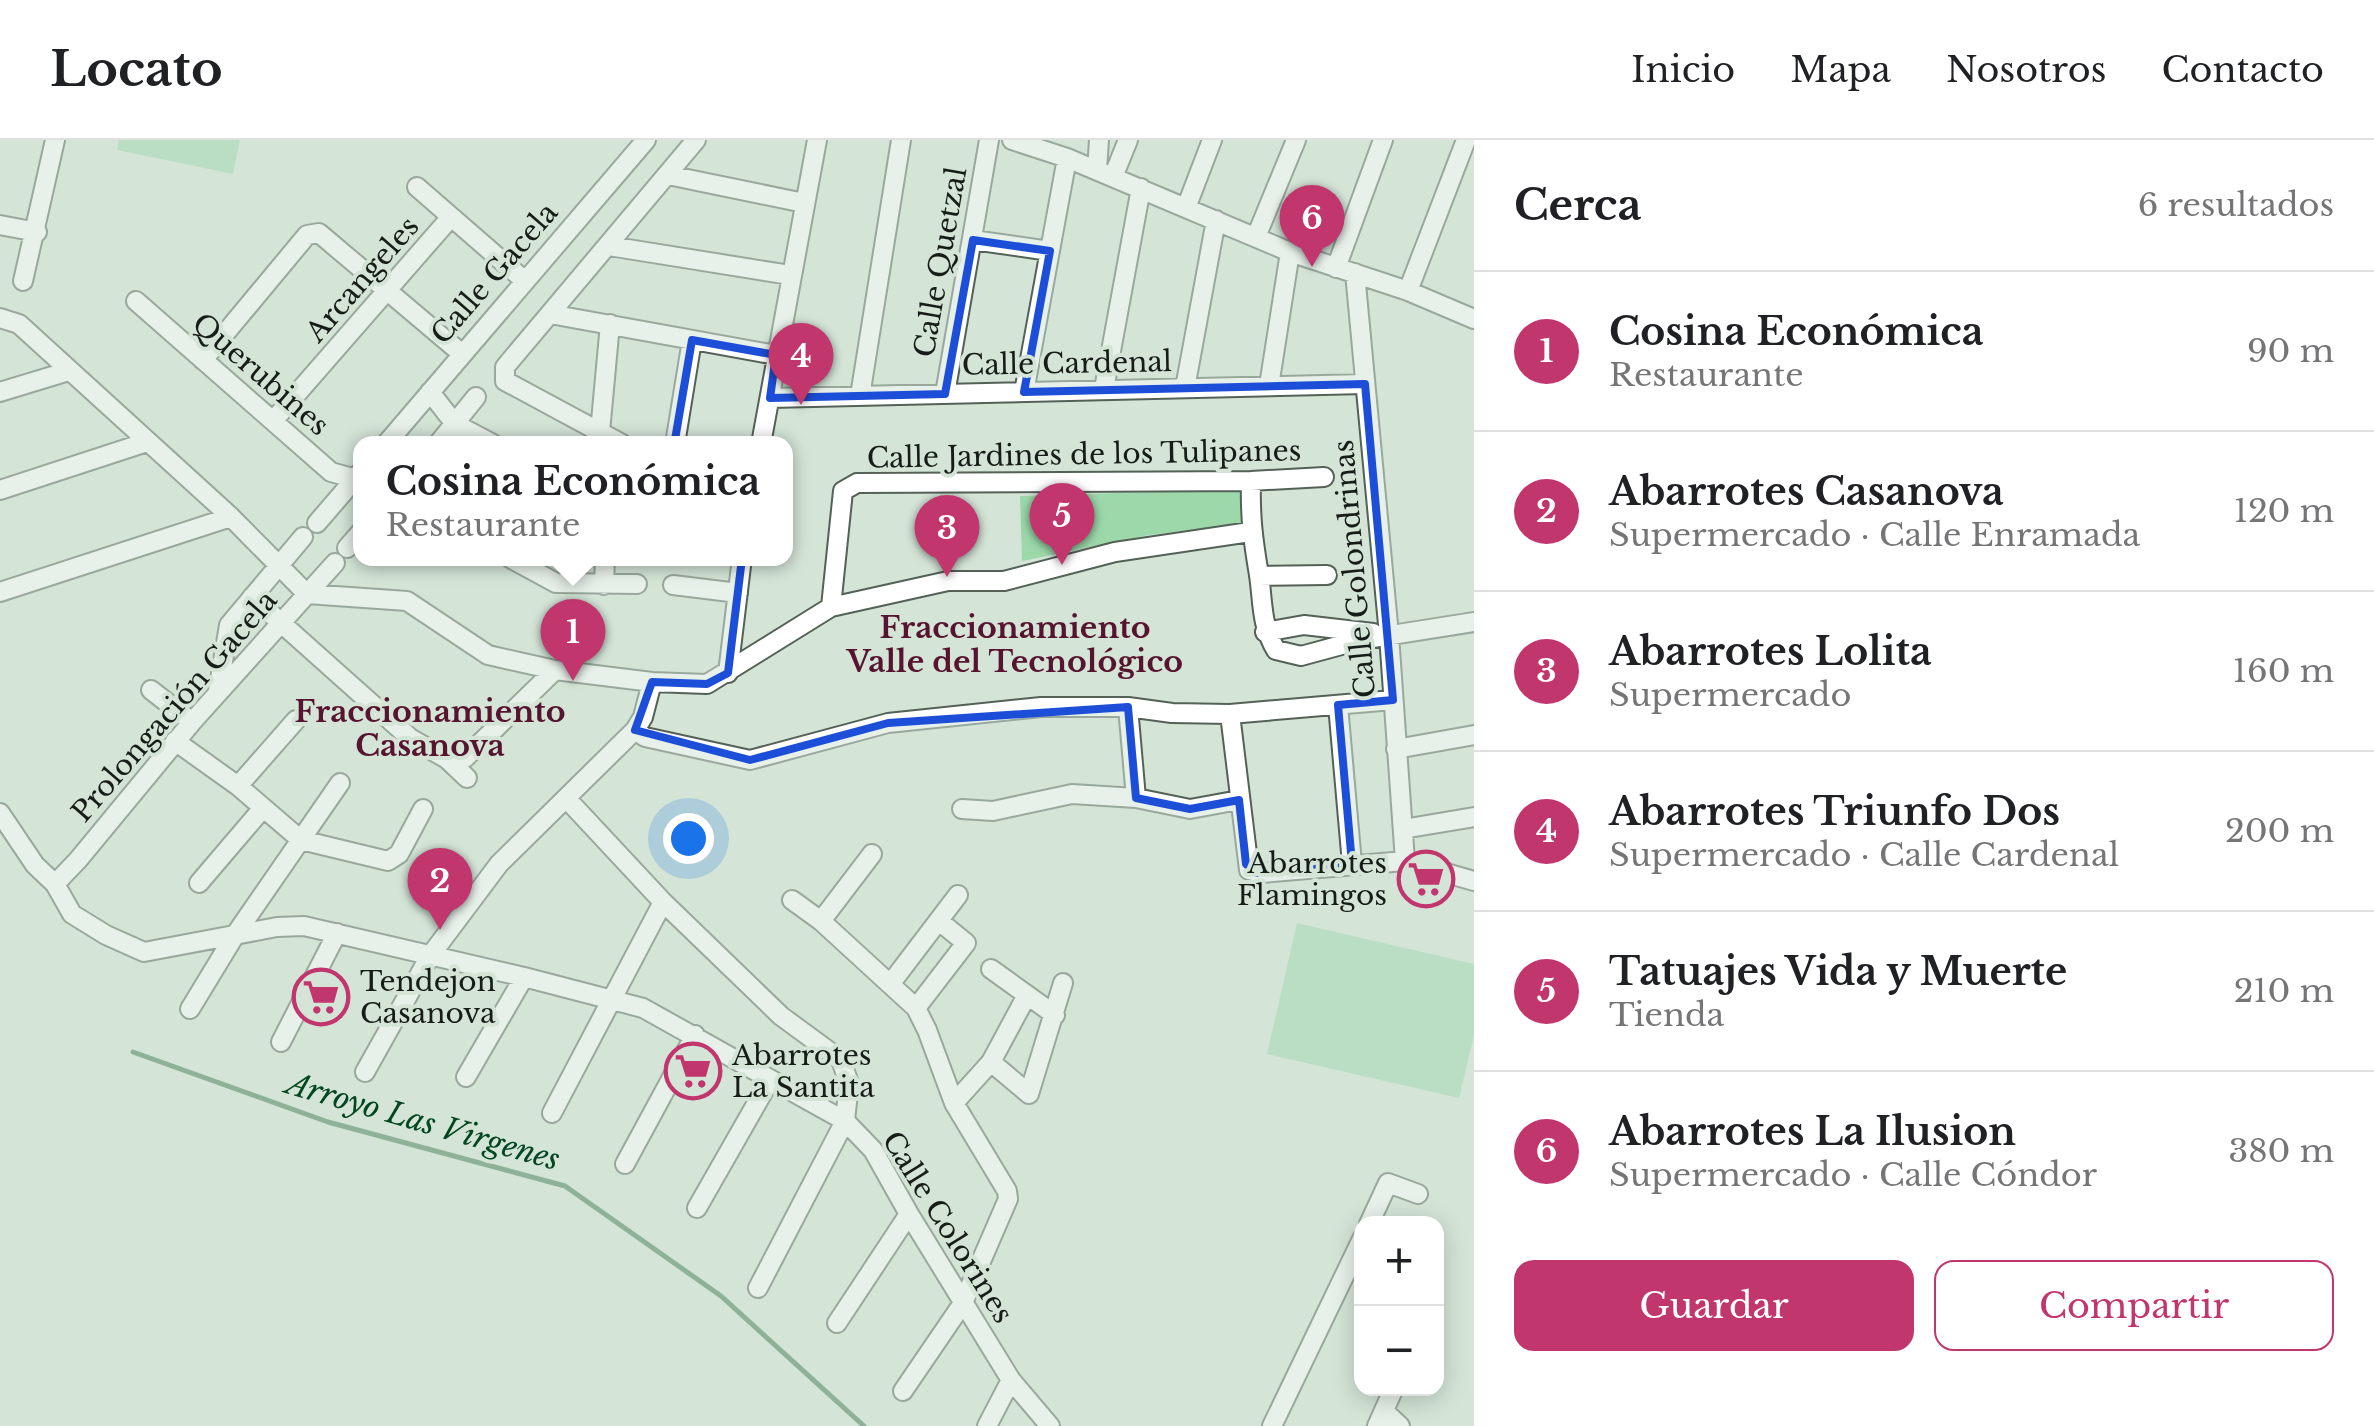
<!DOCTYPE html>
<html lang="es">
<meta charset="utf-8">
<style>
:root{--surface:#fff;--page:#f2f2f2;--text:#202124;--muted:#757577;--line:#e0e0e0;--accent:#c1366d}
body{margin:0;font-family:"Libre Baskerville",serif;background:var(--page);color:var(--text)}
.controls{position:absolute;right:30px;bottom:30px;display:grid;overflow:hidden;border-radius:20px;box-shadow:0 5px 25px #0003}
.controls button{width:90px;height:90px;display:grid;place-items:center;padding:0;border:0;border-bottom:2px solid var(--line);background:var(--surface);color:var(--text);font:50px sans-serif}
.you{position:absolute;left:688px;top:698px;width:35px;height:35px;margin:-25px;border:8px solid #fff;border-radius:50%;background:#1a73e8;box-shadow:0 0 0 15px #1a73e833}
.badge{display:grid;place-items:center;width:65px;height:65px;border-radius:50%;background:var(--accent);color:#fff;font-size:32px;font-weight:700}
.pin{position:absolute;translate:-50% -82px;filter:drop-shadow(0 2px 5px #0008)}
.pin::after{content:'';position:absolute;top:52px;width:35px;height:30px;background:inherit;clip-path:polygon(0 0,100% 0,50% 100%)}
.popup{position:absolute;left:353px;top:296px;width:440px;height:130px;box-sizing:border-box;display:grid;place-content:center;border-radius:20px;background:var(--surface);filter:drop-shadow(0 2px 8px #0005);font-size:32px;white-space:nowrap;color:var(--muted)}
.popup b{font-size:38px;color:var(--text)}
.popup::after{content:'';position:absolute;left:50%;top:100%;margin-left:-20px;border:20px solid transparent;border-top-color:var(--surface)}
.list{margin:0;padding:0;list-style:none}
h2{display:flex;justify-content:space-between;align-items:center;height:130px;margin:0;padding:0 40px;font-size:42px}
h2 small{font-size:32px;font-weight:400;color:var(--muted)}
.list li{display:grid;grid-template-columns:65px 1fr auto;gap:30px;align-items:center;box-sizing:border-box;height:160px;padding:0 40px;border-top:2px solid var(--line)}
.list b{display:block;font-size:38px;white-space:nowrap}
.list p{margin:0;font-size:32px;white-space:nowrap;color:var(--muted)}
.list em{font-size:32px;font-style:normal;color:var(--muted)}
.actions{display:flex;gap:20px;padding:30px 40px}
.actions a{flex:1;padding:22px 0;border:2px solid var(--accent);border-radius:20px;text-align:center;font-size:35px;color:var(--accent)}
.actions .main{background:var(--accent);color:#fff}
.map{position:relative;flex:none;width:1474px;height:1286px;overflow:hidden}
header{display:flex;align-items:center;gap:60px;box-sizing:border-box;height:140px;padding:0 50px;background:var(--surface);border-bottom:2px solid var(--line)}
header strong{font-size:48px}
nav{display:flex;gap:55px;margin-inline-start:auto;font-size:35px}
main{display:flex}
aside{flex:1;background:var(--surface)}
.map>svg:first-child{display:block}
.green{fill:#9cd8aa}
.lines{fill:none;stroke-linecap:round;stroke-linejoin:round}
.stream{stroke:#39774c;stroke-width:5}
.street-casing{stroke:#536156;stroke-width:22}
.street{stroke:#fff;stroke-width:18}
.marked{fill:none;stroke:#1d4ed8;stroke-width:8;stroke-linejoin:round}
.labels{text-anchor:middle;stroke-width:8;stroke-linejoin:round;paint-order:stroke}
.street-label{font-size:28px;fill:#161c17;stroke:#d4e4d7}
.poi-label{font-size:28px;fill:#161c17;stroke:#d4e4d7;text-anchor:start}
.neighbourhood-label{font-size:30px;font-weight:bold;fill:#56142e;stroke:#d4e4d7}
.water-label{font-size:30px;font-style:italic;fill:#024720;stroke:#d4e4d7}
</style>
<header>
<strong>Locato</strong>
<nav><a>Inicio</a><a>Mapa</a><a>Nosotros</a><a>Contacto</a></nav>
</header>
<main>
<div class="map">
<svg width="1474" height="1286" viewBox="0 0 1474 1286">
<rect width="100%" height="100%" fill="#d4e4d7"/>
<path class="green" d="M119,0H240L233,34L117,10Z
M1244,349V384L1149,395L1022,421L1020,356Z
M1297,783L1474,824V895L1459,958L1267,914Z"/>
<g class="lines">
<path class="stream" d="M133,912L328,982L565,1046L721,1156L864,1286"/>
<g class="street-casing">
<path id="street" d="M1012,0L1067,18L1290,112L1408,151L1474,179
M1097,30L1099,0
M668,35L804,63
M1113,37L1128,0
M417,47L525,141
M1186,68L1212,0
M0,85L37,92
M1256,97L1296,0
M973,100L1050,111
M609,106L790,135
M1336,128L1383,0
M1355,133L1389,495L1405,721
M23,141L55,0
M1408,151L1466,0
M136,161L331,332L360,340
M550,174L776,215
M0,178L19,184L231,377L307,454L407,461L488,515L555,530L652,542L707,544L831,467L948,441H1004L1115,412L1250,392
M203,220L307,95L319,93L461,213
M1269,246L1290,112
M1185,248L1216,80
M1104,249L1141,48
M0,252L69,231
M430,252L455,284L493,304
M1024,252L1067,18
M945,254L989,0
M860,256L901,0
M770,258L1365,244
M273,281L451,77
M600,292L610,184
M386,304L646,0
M438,304L476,257
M622,304L505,241V227L696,0
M675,304L692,200
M761,304L817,0
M1251,341C1250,376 1253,400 1259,435C1263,463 1261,485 1276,510L1301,516L1360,500L1474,482
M0,350L147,302
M317,383L360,333
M347,408L360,393
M510,418L556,443L637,444
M1259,436L1327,435
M604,445L605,418
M673,445L738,453
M0,452L231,377
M252,457L410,598L447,619L467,638
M831,467L843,351L857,343L1251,341L1324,337
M1265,492L1304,485L1373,493
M728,533L742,418
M151,550L192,582
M218,551L229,485L303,397
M1338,565L1352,724
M1128,567L1136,658
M1230,574L1249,730L1262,733L1405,721L1474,741
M635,590L645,597L750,620L888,583L1041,567H1128L1172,573L1230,574L1393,560
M175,601L238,646L301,700L388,721L399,714L423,669
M1396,609L1474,595
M447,619L465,618L555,530
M238,646L296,580
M566,658L663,762L781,876L841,920L849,943L845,981L758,1148
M962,669L993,671L1072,654L1136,658L1190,669L1239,660
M0,673L35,725L55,744L72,774L106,795L144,812L277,787L304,786L524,837L643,868L845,981L873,1010L909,1074L1011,1240L1050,1286
M1403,689L1474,677
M199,743L263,668
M55,744L78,720L192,582L335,423
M792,760L821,781L916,868L927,890L954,963L1007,1051L1008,1059L963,1163L903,1251
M821,781L872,714
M991,829L1055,875
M891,843L958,755
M916,868L966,803L939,781
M190,869L235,795L340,643
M281,902L337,793
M991,922L1029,954L1063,843
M365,932L430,816L499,724L635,590L643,577L652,542
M466,937L524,837
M954,963L991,922L1027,855
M552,973L663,762
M625,1024L695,895
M697,1068L770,940
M1369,1084L1388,1043L1418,1054
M837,1183L909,1074
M1384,1271L1400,1286
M987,1286L1011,1240
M1272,1286L1362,1099
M1377,1286L1394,1248"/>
</g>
<use href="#street" class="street"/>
</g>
<path d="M0 0H1474V1286H0ZM973,100L1050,111L1024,252L1365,244L1393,560L1338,565L1352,724L1255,733L1246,724L1239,660L1190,669L1136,658L1128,567L888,583L750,620L635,590L652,542L707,544L728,533L748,369L670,329L692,200L776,215L770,258L945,254Z" fill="#d4e4d7" fill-opacity=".55" fill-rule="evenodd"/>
<path class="marked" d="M973,100L1050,111L1024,252L1365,244L1393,560L1338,565L1352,724L1255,733L1246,724L1239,660L1190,669L1136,658L1128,567L888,583L750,620L635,590L652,542L707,544L728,533L748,369L670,329L692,200L776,215L770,258L945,254Z"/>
<defs>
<g id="supermarket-ring" transform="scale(2.875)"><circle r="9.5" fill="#d4e4d7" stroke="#c1366d" stroke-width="1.5"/><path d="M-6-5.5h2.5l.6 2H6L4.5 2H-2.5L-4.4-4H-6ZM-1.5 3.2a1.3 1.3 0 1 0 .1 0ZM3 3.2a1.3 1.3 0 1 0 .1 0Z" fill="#c1366d"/></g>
</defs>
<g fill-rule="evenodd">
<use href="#supermarket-ring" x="1426" y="739"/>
<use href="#supermarket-ring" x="321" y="857"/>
<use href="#supermarket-ring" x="693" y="931"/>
</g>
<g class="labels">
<g class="street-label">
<text transform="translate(940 122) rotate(-80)" y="10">Calle Quetzal</text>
<text transform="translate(494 133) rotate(-49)" y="10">Calle Gacela</text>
<text transform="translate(362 139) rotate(-49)" y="10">Arcangeles</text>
<text transform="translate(1067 223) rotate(-1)" y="10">Calle Cardenal</text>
<text transform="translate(261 234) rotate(41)" y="10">Querubines</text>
<text transform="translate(1084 314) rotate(-1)" y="10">Calle Jardines de los Tulipanes</text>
<text transform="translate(1354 429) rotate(-95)" y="10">Calle Golondrinas</text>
<text transform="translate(174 566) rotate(-49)" y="10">Prolongación Gacela</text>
<text transform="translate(948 1087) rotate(58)" y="10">Calle Colorines</text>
</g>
<g class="poi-label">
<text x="1387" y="733" text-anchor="end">Abarrotes<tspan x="1387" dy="32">Flamingos</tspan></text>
<text x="360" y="851">Tendejon<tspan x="360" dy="32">Casanova</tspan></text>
<text x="732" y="925">Abarrotes<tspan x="732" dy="32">La Santita</tspan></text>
</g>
<g class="neighbourhood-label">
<text x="1015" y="498">Fraccionamiento<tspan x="1015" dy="34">Valle del Tecnológico</tspan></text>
<text x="430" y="582">Fraccionamiento<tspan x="430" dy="34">Casanova</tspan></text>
</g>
<g class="water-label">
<text transform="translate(423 982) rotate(16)" y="10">Arroyo Las Virgenes</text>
</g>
</g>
</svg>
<div class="controls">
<button>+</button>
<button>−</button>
</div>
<div class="you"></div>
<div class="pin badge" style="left:573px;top:541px">1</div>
<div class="popup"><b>Cosina Económica</b>Restaurante</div>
<div class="pin badge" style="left:440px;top:790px">2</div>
<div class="pin badge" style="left:947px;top:437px">3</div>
<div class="pin badge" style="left:801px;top:265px">4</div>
<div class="pin badge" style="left:1062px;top:425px">5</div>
<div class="pin badge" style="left:1312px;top:127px">6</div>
</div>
<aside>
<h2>Cerca<small>6 resultados</small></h2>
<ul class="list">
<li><span class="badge">1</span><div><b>Cosina Económica</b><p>Restaurante</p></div><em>90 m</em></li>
<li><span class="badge">2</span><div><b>Abarrotes Casanova</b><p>Supermercado · Calle Enramada</p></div><em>120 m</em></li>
<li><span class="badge">3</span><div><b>Abarrotes Lolita</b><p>Supermercado</p></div><em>160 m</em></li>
<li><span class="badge">4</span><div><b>Abarrotes Triunfo Dos</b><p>Supermercado · Calle Cardenal</p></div><em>200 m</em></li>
<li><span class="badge">5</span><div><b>Tatuajes Vida y Muerte</b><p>Tienda</p></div><em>210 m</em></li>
<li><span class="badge">6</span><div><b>Abarrotes La Ilusion</b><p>Supermercado · Calle Cóndor</p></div><em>380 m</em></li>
</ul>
<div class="actions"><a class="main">Guardar</a><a>Compartir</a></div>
</aside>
</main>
